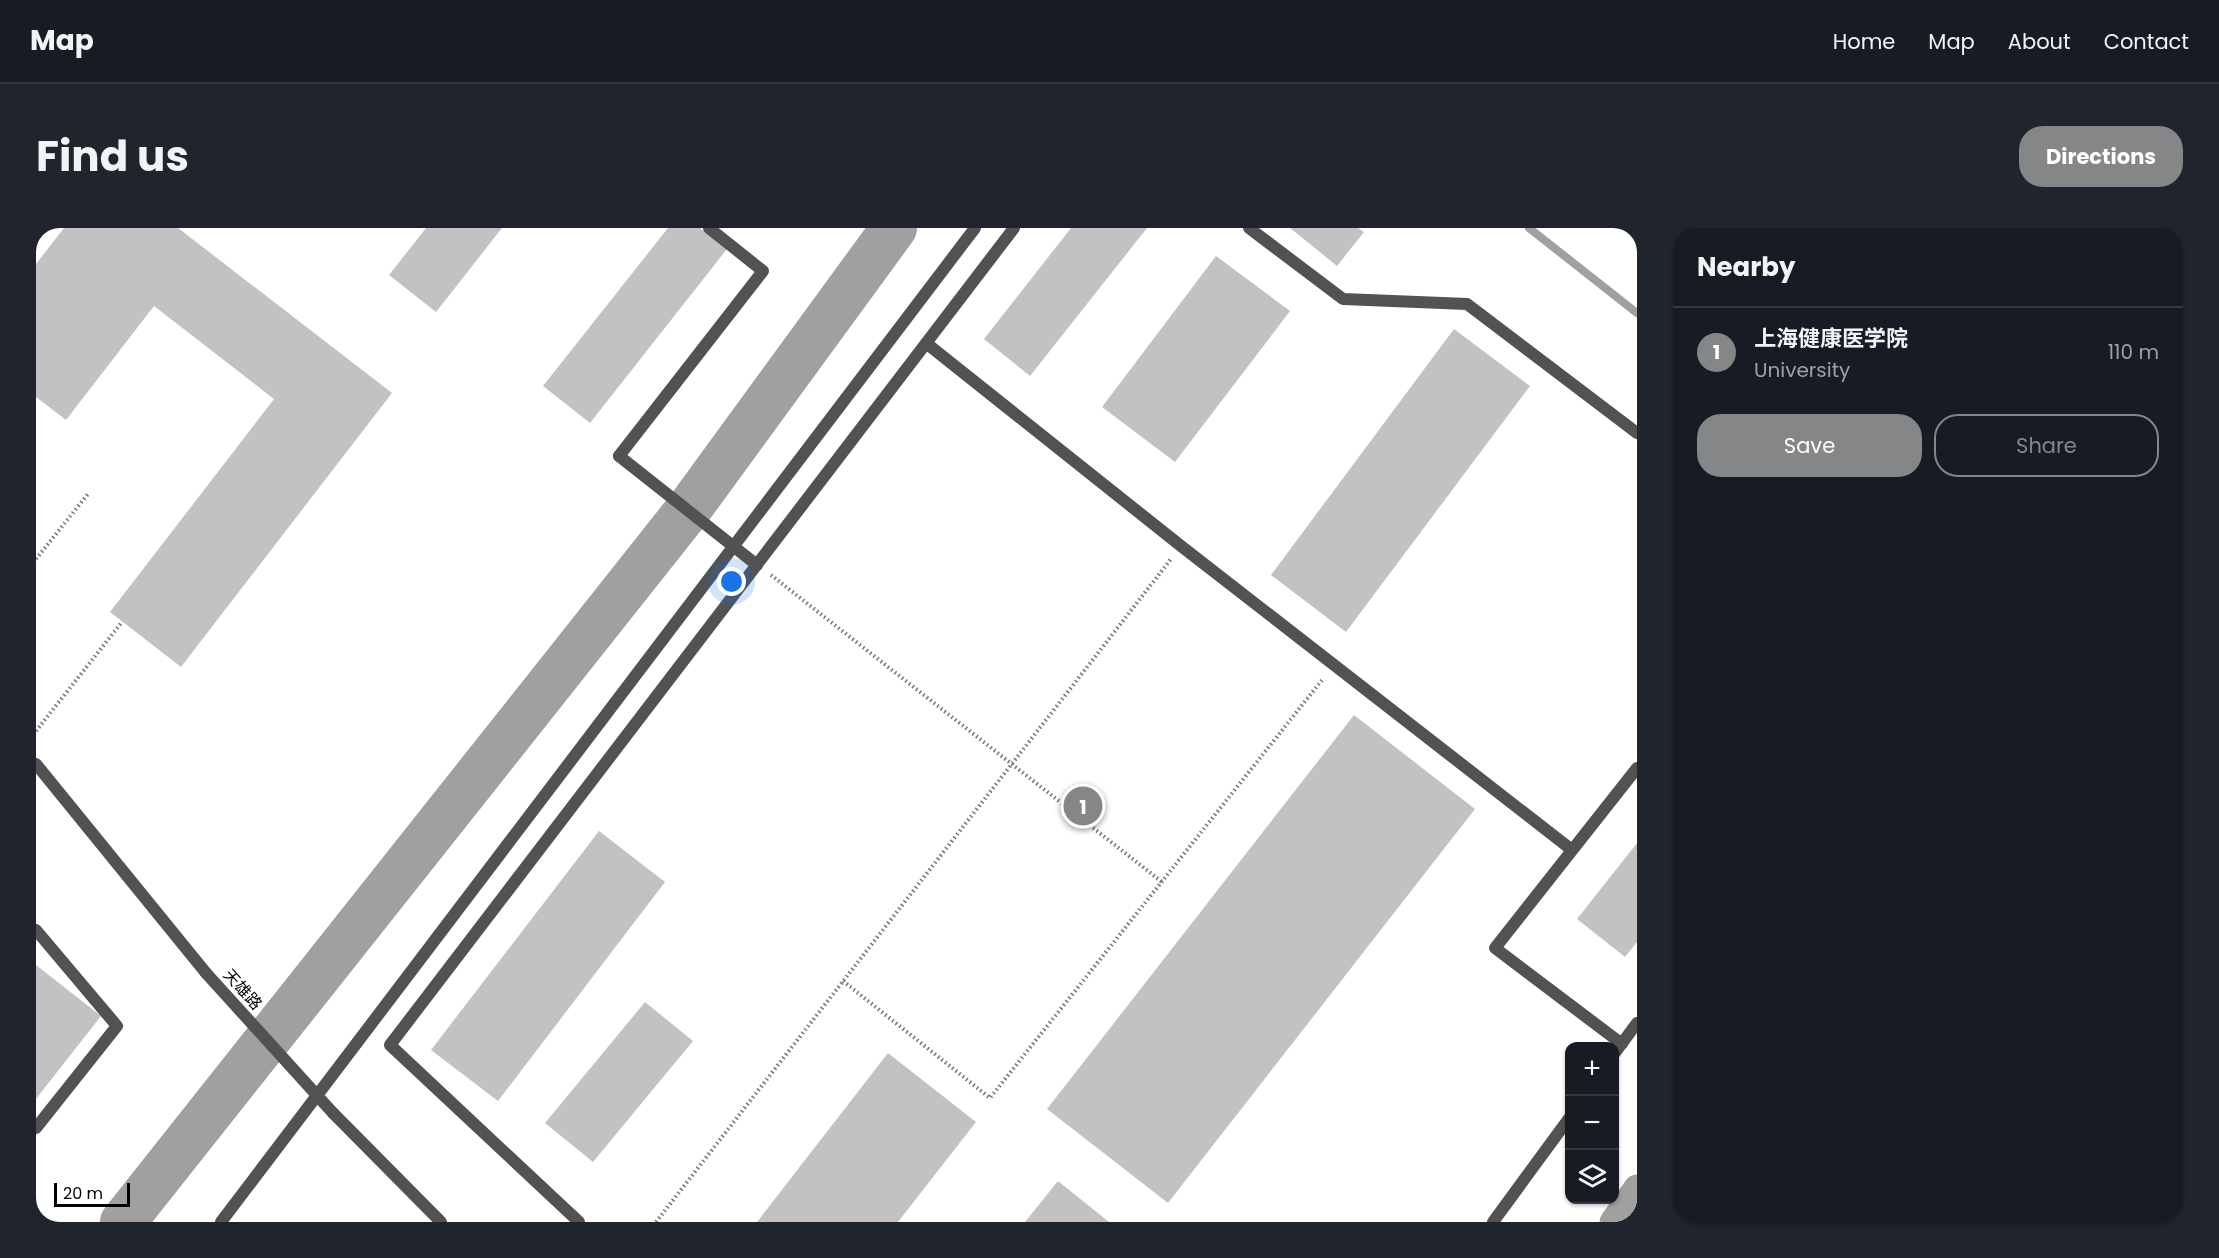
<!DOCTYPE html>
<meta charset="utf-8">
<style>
:root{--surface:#171b24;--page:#20242c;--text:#f1f3f6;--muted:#9ea1a6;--line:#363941;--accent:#858687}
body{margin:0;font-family:Poppins,"Noto Sans SC",sans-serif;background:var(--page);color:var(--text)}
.controls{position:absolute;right:18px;bottom:18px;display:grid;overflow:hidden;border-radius:12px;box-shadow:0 2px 4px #0004}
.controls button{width:54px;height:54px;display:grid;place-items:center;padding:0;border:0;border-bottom:2px solid var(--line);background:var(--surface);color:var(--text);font:30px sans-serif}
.scale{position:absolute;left:18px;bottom:15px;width:76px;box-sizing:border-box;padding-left:6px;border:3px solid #000;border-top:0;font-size:16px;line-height:21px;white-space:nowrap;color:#000;-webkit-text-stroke:4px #fff;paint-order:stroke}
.you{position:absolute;left:696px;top:354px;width:21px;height:21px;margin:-15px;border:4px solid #fff;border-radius:50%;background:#1a73e8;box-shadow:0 0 0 9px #1a73e833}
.badge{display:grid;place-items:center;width:39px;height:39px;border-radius:50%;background:var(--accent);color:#fff;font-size:20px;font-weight:700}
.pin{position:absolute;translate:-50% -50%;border:3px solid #fff;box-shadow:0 2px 6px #0006}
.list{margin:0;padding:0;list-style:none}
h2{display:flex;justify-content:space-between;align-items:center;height:78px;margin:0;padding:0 24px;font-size:26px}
h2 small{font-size:20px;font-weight:400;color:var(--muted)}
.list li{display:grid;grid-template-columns:39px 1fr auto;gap:18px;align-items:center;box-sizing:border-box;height:90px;padding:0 24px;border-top:2px solid var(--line)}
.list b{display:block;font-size:22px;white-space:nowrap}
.list p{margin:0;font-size:20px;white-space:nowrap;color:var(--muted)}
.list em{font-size:20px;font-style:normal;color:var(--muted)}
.actions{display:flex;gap:12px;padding:18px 24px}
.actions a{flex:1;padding:14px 0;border:2px solid var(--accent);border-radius:24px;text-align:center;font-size:21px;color:var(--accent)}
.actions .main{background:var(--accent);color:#fff}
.icon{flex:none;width:33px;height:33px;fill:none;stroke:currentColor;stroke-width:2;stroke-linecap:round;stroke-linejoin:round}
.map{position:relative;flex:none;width:1601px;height:994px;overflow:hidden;border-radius:24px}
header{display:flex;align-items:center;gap:36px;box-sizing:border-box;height:84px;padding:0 30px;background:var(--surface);border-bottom:2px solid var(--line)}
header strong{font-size:28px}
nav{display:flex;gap:33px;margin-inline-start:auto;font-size:21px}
.intro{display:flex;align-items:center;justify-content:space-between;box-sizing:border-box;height:144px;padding:0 36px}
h1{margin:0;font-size:42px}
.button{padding:15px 27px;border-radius:24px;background:var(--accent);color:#fff;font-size:21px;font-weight:700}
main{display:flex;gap:36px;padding:0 36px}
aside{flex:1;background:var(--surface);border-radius:24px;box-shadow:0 2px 4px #0004}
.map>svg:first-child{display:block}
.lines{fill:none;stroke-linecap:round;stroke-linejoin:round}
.stream{stroke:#a0a0a0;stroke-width:8}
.canal{stroke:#a0a0a0;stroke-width:27}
.river{stroke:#a0a0a0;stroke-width:46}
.building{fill:#c2c2c2}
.path{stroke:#747474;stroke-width:4;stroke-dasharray:1.5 3;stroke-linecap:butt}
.service{stroke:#525252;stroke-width:12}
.minor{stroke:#525252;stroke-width:12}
.service-bridge{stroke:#525252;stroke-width:12}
.minor-bridge{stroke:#525252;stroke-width:12}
.labels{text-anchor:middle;stroke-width:4.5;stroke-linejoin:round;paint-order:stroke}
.street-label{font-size:16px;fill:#000;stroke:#fff}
</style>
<header>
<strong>Map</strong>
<nav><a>Home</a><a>Map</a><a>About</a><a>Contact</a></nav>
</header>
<div class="intro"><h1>Find us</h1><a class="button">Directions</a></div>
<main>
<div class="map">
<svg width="1601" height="994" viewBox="0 0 1601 994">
<rect width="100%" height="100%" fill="#fff"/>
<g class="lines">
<path class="stream" d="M1493,0L1601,85"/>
<path class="canal" d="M1577,994L1601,960"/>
<path class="river" d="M87,994L655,278L858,0"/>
</g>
<path class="building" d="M28,0H142L356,165L145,439L74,384L238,171L118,78L30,192L0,169V36Z
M390,0H466L400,84L353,47Z
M632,0H664L691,21L554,195L507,158Z
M1035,0H1111L994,148L948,111Z
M1254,0H1322L1328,4L1301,38Z
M1180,28L1254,83L1139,234L1066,179Z
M1418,101L1494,158L1310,404L1235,347Z
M1318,487L1439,581L1132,975L1011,881Z
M563,603L629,654L462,873L395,822Z
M1601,615V714L1589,729L1541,691Z
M0,737L65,788L0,871Z
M609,774L657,813L557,934L509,895Z
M852,825L940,894L862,994H721Z
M1022,953L1073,994H989Z"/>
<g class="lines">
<path class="path" d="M0,331L52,266
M735,347L1126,654
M0,503L86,394
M807,753L954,870L1286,452
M620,994L1135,331"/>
<path class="service" d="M1213,0L1307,71L1431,76L1601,205
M890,115L1145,318L1536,622
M583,228L727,43L673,0
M0,702L81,798L0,900
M1586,816L1459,720L1601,540
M1578,826L1601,795
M543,994L354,817L978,0
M1457,994L1534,889"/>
<path class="minor" d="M0,536L170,745
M297,885L405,994
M185,994L939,0"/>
<path class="service-bridge" d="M583,228L721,337"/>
<path class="minor-bridge" d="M170,745L297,885"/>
</g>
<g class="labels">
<g class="street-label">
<text transform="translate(207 761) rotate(48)" y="6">天雄路</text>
</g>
</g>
</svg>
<div class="controls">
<button>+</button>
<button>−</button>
<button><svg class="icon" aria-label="layers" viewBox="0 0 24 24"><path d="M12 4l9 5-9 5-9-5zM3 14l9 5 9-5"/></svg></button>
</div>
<div class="scale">20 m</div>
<div class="you"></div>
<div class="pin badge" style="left:1047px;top:578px">1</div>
</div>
<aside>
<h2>Nearby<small></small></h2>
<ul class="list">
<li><span class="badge">1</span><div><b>上海健康医学院</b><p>University</p></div><em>110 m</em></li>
</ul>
<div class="actions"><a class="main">Save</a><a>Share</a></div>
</aside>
</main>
